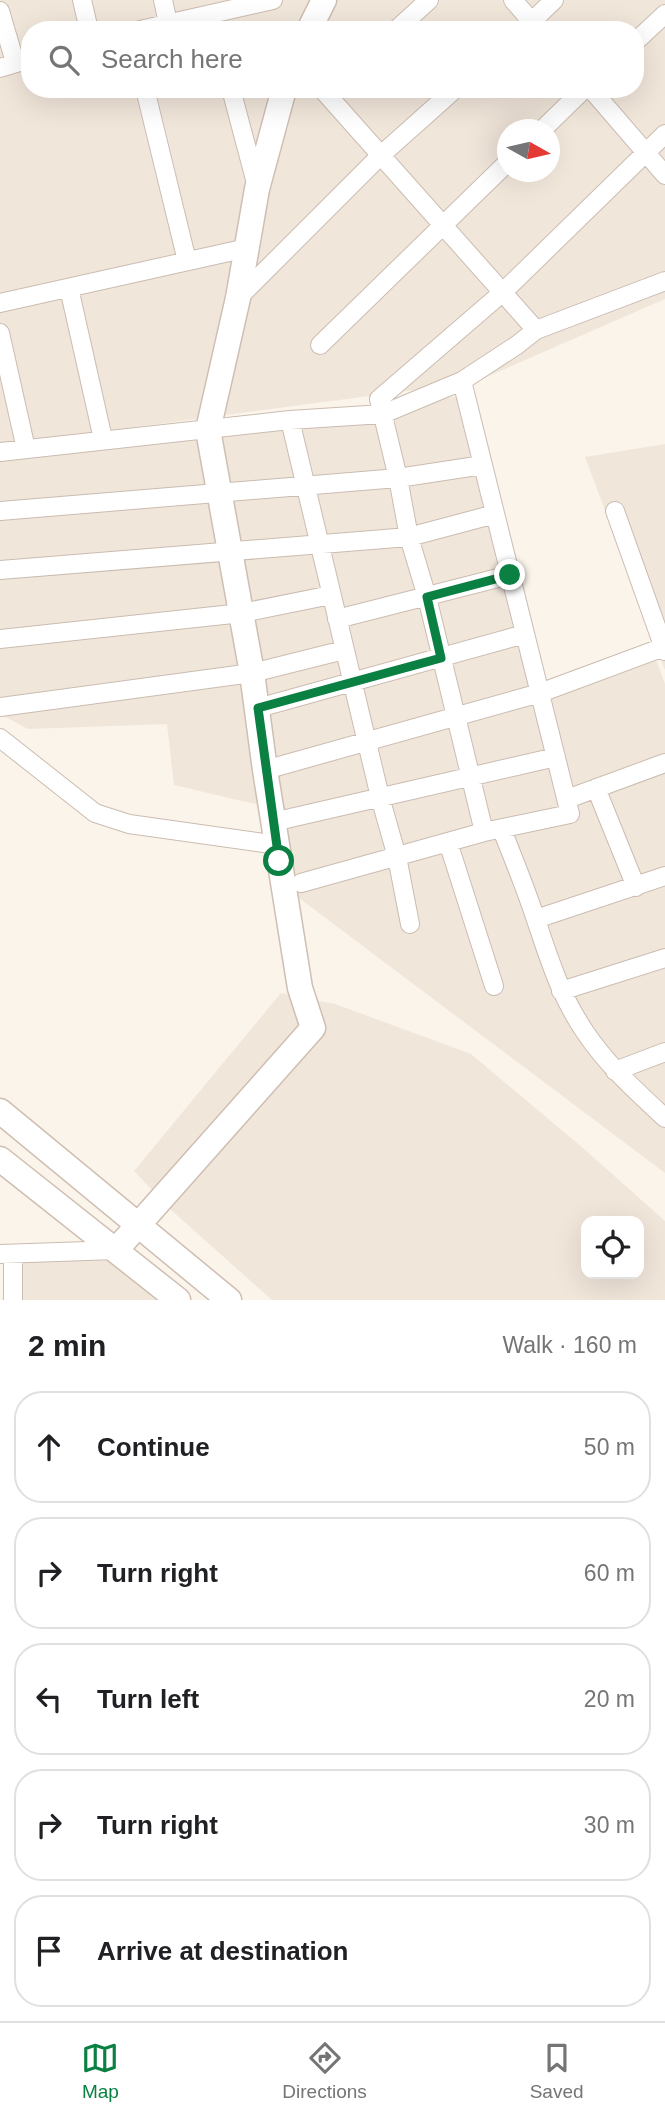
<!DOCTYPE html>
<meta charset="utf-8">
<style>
:root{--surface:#fff;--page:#f6f6f6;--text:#202124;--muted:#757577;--line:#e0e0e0;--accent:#0b8043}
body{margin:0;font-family:Arial,sans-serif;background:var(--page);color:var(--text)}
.controls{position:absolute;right:21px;bottom:21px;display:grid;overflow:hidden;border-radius:14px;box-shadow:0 7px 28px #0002}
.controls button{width:63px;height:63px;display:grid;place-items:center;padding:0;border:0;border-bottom:2px solid var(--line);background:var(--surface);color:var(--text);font:35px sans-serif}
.compass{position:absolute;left:497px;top:119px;width:63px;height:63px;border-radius:50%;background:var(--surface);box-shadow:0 7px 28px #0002;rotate:98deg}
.stop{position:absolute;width:21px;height:21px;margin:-16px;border:5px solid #0b8043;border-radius:50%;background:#fff}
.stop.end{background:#0b8043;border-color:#fff;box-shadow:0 2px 7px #0008}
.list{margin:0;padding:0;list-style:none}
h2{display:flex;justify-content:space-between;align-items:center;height:91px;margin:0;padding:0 28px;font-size:30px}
h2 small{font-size:23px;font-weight:400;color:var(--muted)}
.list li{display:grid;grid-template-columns:46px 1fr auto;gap:21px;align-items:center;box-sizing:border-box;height:112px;margin:0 14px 14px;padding:0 14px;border:2px solid var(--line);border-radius:28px}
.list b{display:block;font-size:26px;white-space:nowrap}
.list em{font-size:23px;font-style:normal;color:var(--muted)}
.icon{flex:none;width:38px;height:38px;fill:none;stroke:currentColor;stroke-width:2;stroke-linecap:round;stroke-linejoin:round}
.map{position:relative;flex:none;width:665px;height:1300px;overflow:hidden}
.search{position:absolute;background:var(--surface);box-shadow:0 7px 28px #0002;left:21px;right:21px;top:21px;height:77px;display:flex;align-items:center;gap:18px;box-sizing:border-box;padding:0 24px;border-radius:28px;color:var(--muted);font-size:26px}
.sheet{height:721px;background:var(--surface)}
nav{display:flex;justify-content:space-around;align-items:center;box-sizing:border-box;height:98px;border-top:2px solid var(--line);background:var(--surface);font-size:19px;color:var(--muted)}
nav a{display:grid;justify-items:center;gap:4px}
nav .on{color:var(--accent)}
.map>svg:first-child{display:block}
.residential{fill:#f1e6da;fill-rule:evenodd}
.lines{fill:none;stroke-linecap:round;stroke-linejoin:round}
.street-casing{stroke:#cbbcb1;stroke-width:20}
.secondary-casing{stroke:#cfbeb2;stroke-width:27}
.street{stroke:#fff;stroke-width:18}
.secondary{stroke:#fff;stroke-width:24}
.route{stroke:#0b8043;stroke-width:9}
</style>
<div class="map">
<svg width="665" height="1300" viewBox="0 0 665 1300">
<rect width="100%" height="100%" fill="#faf4ea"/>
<path class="residential" d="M0,0H665V299L475,382L0,445ZM30,30H635V89H30ZM508,130H550V172H508Z
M468,395L545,685L653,651L665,684V1173L299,898L272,808L174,785L167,724L28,729L0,714V456Z
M665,444V670L585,457Z
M281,993L335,1004L471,1054L584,1149L665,1221V1300H272L170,1209L134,1171ZM586,1221H639V1274H586Z
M110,1253L179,1300H19L18,1259Z"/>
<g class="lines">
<g class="street-casing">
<path id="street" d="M82,0L89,30
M163,0L168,23
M513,0L538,29
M0,11L15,62
M140,30L273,0
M396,30L429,0
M523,30L554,0
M635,42L665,14
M0,68L30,59
M145,89L187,261
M231,89L257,187
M322,89L536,330
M591,89L665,175
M542,130L584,89
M69,288L103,439
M238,298L380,156L455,89
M0,303L247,248
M0,333L26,449
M320,345L508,162
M290,420L380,797L397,857L410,924
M0,452L290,420L383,414L462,381L517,345L536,330L665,281
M0,511L398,478L483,465
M615,511L665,651
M0,570L409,537L495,514
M337,619L510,575
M0,639L242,613L331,595
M0,707L252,673L344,650
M258,708L525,634
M0,738L95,813L129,824L278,845
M265,770L540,693L664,647
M596,788L636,887
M567,799L665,763
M273,822L556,757
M502,830C514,860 526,889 536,920C550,961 560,995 585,1032C607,1065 636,1091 665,1118
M484,832L427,597L409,537L398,478L379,399L503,292L665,134
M448,842L494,986
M301,883L484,832L570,814L462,381
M536,919L665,876
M561,991L665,958
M615,1071L665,1052
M0,1254L116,1250
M13,1254V1300"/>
</g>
<g class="secondary-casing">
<path id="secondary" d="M309,30L324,0
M0,1111L229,1300
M0,1159L178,1300
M116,1250L313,1028L300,988L265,770L252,673L208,430L238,298L257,189L284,89"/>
</g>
<use href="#street" class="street"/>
<use href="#secondary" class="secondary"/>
</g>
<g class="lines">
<path class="route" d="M279,861L258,708L441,658L427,597L510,575"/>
</g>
</svg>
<div class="controls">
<button><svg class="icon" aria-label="locate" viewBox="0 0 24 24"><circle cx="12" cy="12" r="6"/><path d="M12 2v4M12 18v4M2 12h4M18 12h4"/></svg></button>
</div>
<svg class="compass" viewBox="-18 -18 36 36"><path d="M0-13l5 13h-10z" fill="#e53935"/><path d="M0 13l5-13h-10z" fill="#757577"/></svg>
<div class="stop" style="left:279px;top:861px"></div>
<div class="stop end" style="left:510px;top:575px"></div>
<div class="search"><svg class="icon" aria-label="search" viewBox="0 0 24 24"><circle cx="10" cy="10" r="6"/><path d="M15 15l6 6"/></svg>Search here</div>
</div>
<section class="sheet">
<h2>2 min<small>Walk · 160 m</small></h2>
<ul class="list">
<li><svg class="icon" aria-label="ahead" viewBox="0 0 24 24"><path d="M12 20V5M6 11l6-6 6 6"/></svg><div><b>Continue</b></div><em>50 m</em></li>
<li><svg class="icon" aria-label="right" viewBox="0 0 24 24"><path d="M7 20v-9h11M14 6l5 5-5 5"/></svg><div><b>Turn right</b></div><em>60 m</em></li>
<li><svg class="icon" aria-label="left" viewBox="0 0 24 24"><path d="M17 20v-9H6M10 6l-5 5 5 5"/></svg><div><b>Turn left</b></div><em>20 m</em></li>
<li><svg class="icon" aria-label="right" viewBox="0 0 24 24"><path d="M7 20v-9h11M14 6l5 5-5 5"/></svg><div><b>Turn right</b></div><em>30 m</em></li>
<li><svg class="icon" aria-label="arrive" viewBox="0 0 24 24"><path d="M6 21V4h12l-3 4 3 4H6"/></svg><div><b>Arrive at destination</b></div></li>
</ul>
</section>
<nav>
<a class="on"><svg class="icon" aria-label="map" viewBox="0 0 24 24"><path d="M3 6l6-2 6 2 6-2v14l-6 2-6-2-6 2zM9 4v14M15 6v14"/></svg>Map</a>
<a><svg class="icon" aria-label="directions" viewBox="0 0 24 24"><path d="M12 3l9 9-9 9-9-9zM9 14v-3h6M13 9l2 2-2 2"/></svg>Directions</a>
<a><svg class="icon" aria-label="saved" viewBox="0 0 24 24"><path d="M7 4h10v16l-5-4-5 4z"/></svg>Saved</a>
</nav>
